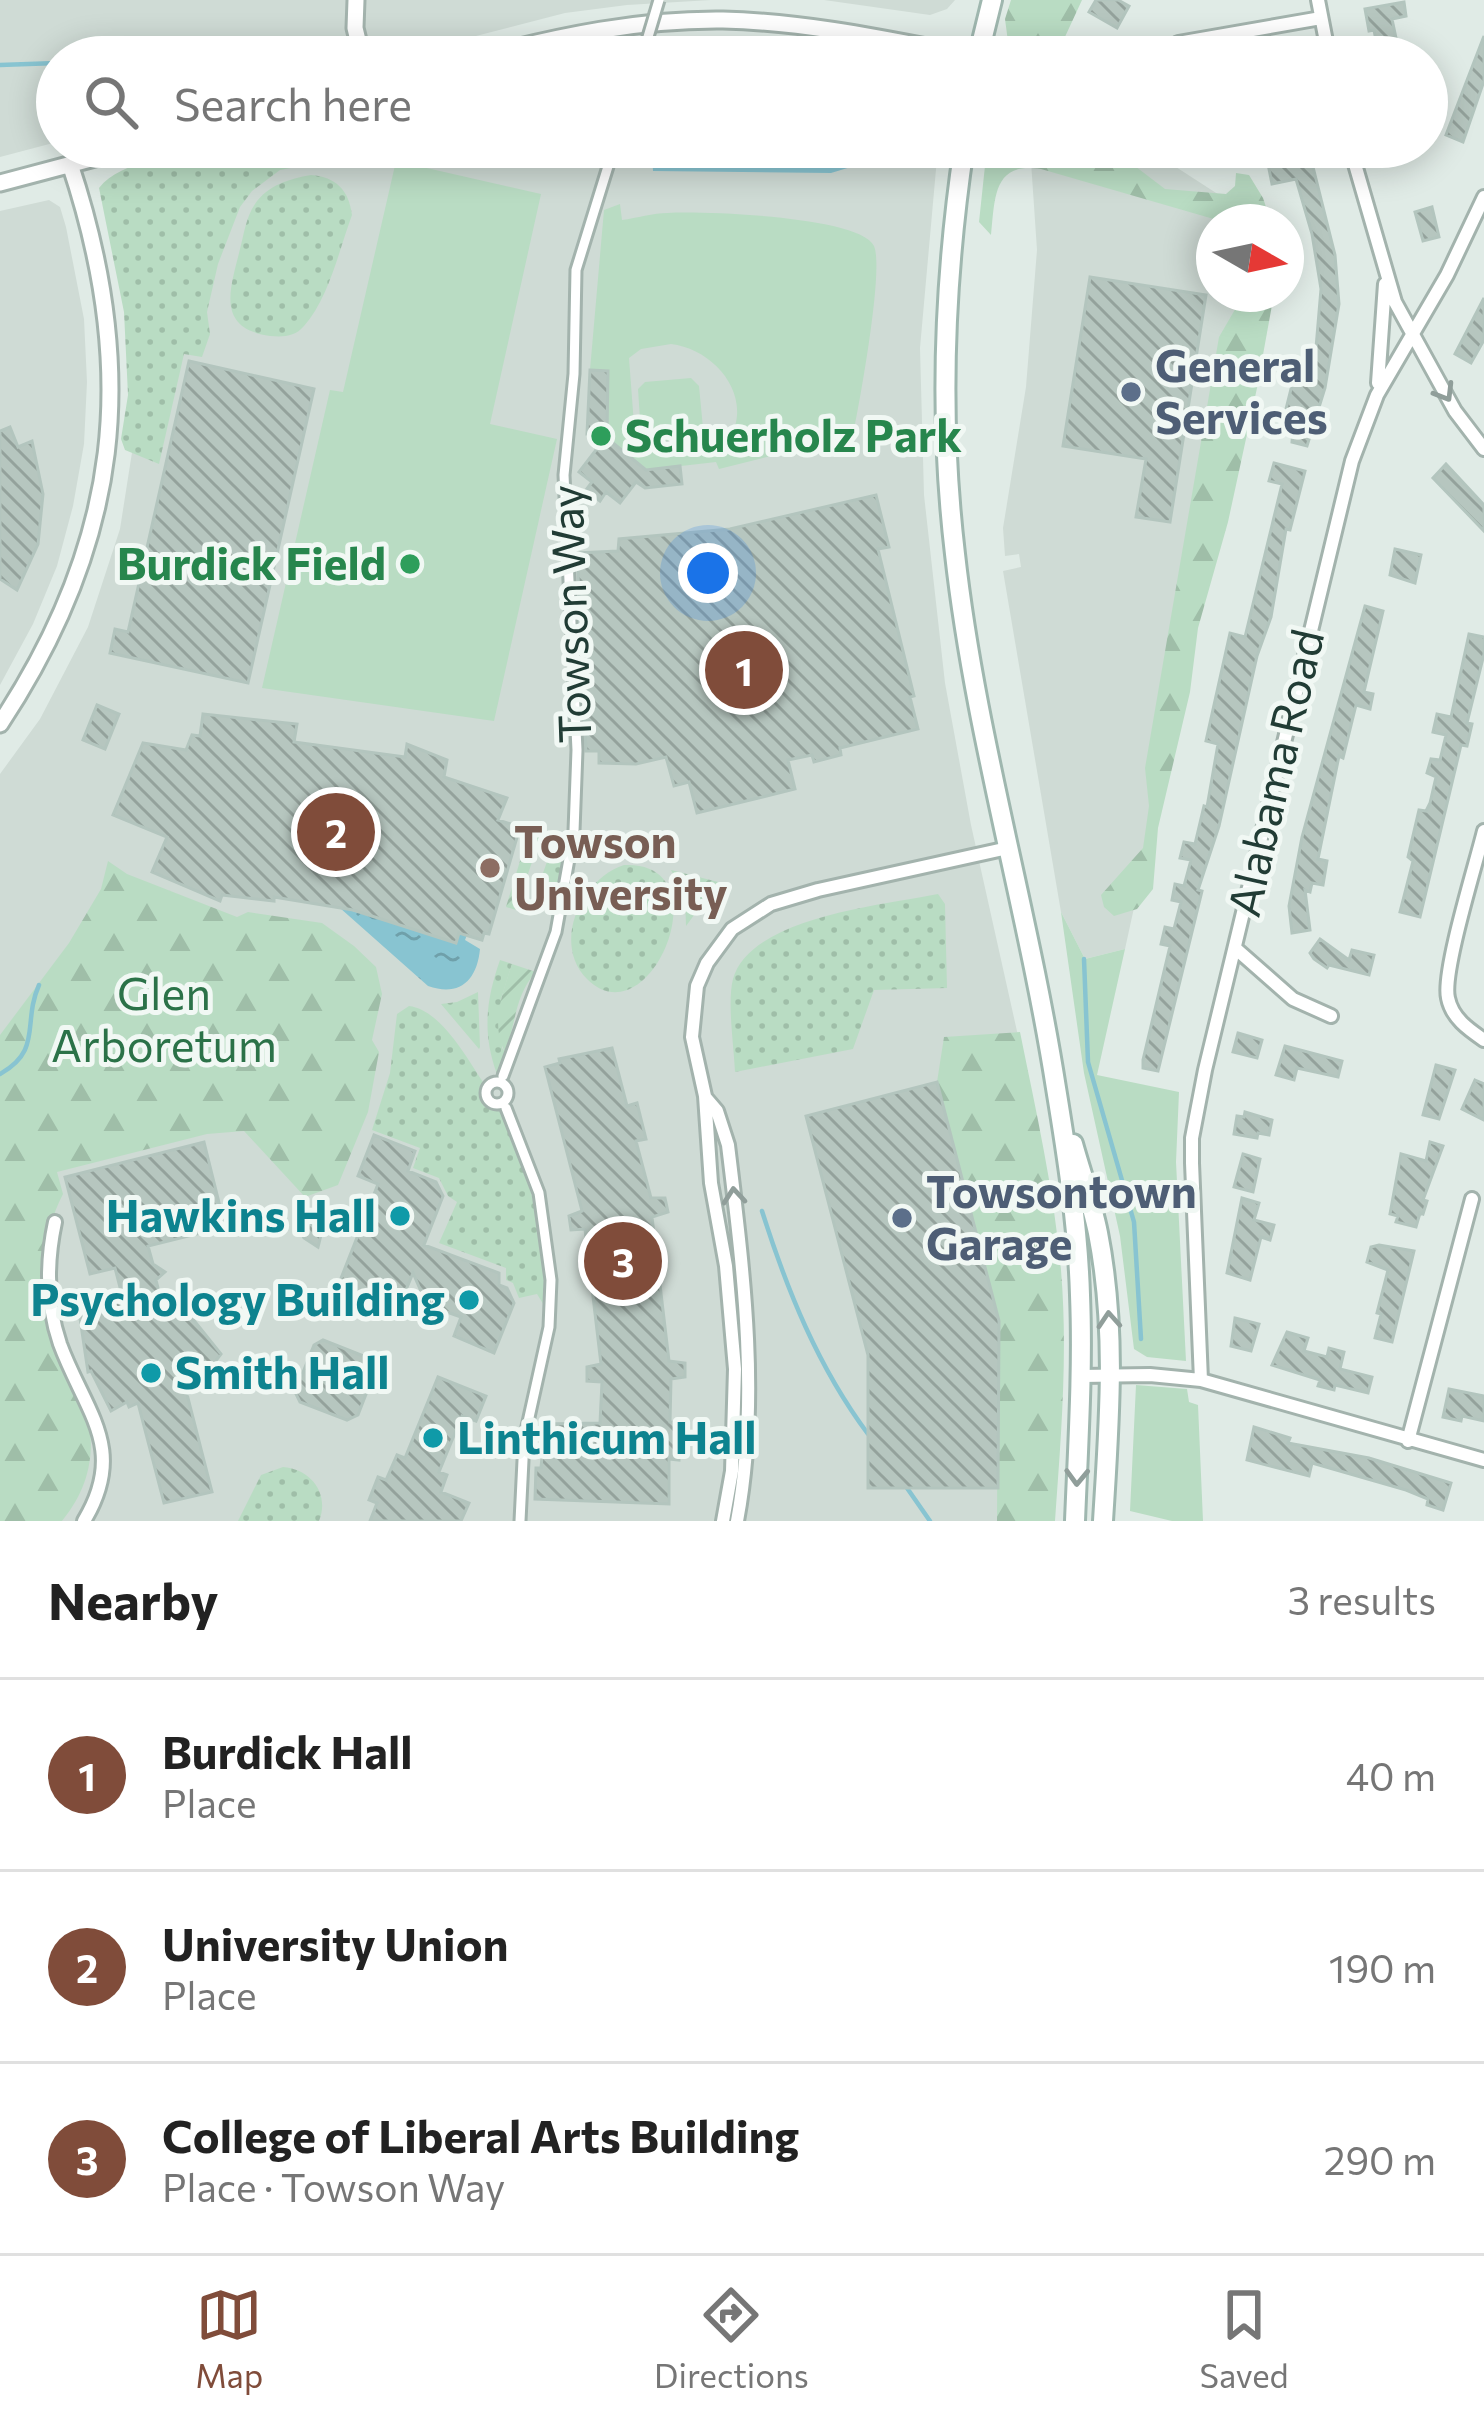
<!DOCTYPE html>
<meta charset="utf-8">
<style>
:root{--surface:#fff;--page:#f2f2f2;--text:#222;--muted:#767676;--line:#e0e0e0;--accent:#804c3a}
body{margin:0;font-family:Commissioner,sans-serif;background:var(--page);color:var(--text)}
.compass{position:absolute;left:1196px;top:204px;width:108px;height:108px;border-radius:50%;background:var(--surface);box-shadow:0 6px 30px #0003;rotate:99deg}
.you{position:absolute;left:708px;top:573px;width:42px;height:42px;margin:-30px;border:9px solid #fff;border-radius:50%;background:#1a73e8;box-shadow:0 0 0 18px #1a73e833}
.badge{display:grid;place-items:center;width:78px;height:78px;border-radius:50%;background:var(--accent);color:#fff;font-size:39px;font-weight:700}
.pin{position:absolute;translate:-50% -50%;border:6px solid #fff;box-shadow:0 3px 12px #0006}
.list{margin:0;padding:0;list-style:none}
h2{display:flex;justify-content:space-between;align-items:center;height:156px;margin:0;padding:0 48px;font-size:51px}
h2 small{font-size:39px;font-weight:400;color:var(--muted)}
.list li{display:grid;grid-template-columns:78px 1fr auto;gap:36px;align-items:center;box-sizing:border-box;height:192px;padding:0 48px;border-top:3px solid var(--line)}
.list b{display:block;font-size:45px;white-space:nowrap}
.list p{margin:0;font-size:39px;white-space:nowrap;color:var(--muted)}
.list em{font-size:39px;font-style:normal;color:var(--muted)}
.icon{flex:none;width:66px;height:66px;fill:none;stroke:currentColor;stroke-width:2;stroke-linecap:round;stroke-linejoin:round}
.map{position:relative;flex:none;width:1484px;height:1521px;overflow:hidden}
.search{position:absolute;background:var(--surface);box-shadow:0 6px 30px #0003;left:36px;right:36px;top:36px;height:132px;display:flex;align-items:center;gap:30px;box-sizing:border-box;padding:0 42px;border-radius:66px;color:var(--muted);font-size:45px}
.sheet{height:732px;background:var(--surface)}
nav{display:flex;justify-content:space-around;align-items:center;box-sizing:border-box;height:168px;border-top:3px solid var(--line);background:var(--surface);font-size:33px;color:var(--muted)}
nav a{display:grid;justify-items:center;gap:6px}
nav .on{color:var(--accent)}
.map>svg:first-child{display:block}
.built{fill:#cfdbd5}
.grass{fill:url(#grass-dots)}
.forest{fill:url(#forest-firs)}
.park{fill:#b9dcc3;fill-rule:evenodd}
.garden{fill:url(#garden-furrows)}
.water{fill:url(#water-ripples)}
.lines{fill:none;stroke-linecap:round;stroke-linejoin:round}
.stream{stroke:#88c4d1;stroke-width:4.5}
.building{fill:url(#building-back-hatch);stroke:#b3c5be;stroke-width:3}
.pedestrian-casing{stroke:#a3b3ad;stroke-width:15}
.minor-casing{stroke:#a3b3ad;stroke-width:18}
.tertiary-casing{stroke:#a3b3ad;stroke-width:21}
.secondary-casing{stroke:#9fb7af;stroke-width:24}
.pedestrian{stroke:#fff;stroke-width:9}
.minor{stroke:#fff;stroke-width:12}
.tertiary{stroke:#fff;stroke-width:15}
.secondary{stroke:#fff;stroke-width:18}
.pedestrian-bridge-casing{stroke:#a3b3ad;stroke-width:15;stroke-linecap:butt}
.pedestrian-bridge{stroke:#fff;stroke-width:9}
.oneway{stroke:#909e9a}
.service-dot{fill:#5c6f8a;stroke:#f1f8f4;stroke-width:4.5}
.leisure-dot{fill:#2e9e5b;stroke:#f1f8f4;stroke-width:4.5}
.education-dot{fill:#8d6e63;stroke:#f1f8f4;stroke-width:4.5}
.culture-dot{fill:#0f9aa8;stroke:#f1f8f4;stroke-width:4.5}
.labels{text-anchor:middle;stroke-width:10;stroke-linejoin:round;paint-order:stroke}
.service-label{font-size:45px;font-weight:bold;fill:#4e5e75;stroke:#f1f8f4;text-anchor:start}
.leisure-label{font-size:45px;font-weight:bold;fill:#27864d;stroke:#f1f8f4;text-anchor:start}
.street-label{font-size:45px;fill:#213c35;stroke:#f1f8f4}
.education-label{font-size:45px;font-weight:bold;fill:#785e54;stroke:#f1f8f4;text-anchor:start}
.park-label{font-size:45px;fill:#2b7248;stroke:#f1f8f4}
.culture-label{font-size:45px;font-weight:bold;fill:#0d838f;stroke:#f1f8f4;text-anchor:end}
</style>
<div class="map">
<svg width="1484" height="1521" viewBox="0 0 1484 1521">
<defs>
<pattern id="grass-dots" width="8" height="8" patternUnits="userSpaceOnUse" patternTransform="scale(3)"><rect width="8" height="8" fill="#b9dcc3"/><path d="M2 2h.1M6 6h.1" fill="none" stroke="#9fbea8" stroke-width="1.8" stroke-linecap="round"/></pattern>
<pattern id="forest-firs" width="22" height="20" patternUnits="userSpaceOnUse" patternTransform="scale(3)"><rect width="22" height="20" fill="#b9dcc3"/><path d="M5 1l3.5 6h-7zM16 11l3.5 6h-7z" fill="#9fbea8"/></pattern>
<pattern id="garden-furrows" width="10" height="10" patternUnits="userSpaceOnUse" patternTransform="scale(3)"><rect width="10" height="10" fill="#b9dcc3"/><path d="M-1 1l2-2M0 10L10 0M9 11l2-2" fill="none" stroke="#9fbea8"/></pattern>
<pattern id="water-ripples" width="26" height="14" patternUnits="userSpaceOnUse" patternTransform="scale(3)"><rect width="26" height="14" fill="#88c4d1"/><path d="M2 4q2-2 4 0t4 0M15 11q2-2 4 0t4 0" fill="none" stroke="#6fa0aa"/></pattern>
<pattern id="building-back-hatch" width="6" height="6" patternUnits="userSpaceOnUse" patternTransform="scale(3)"><rect width="6" height="6" fill="#b6c6bf"/><path d="M-1 5l2 2M0 0l6 6M5-1l2 2" fill="none" stroke="#94a29c"/></pattern>
</defs>
<rect width="100%" height="100%" fill="#e0ebe6"/>
<path class="built" d="M0,0H711L627,5L565,13L394,57H57V142L0,157Z
M824,0H955L947,9L930,15Z
M250,147H938L920,348L924,495L945,683L971,825L1035,1112L1053,1521H0V774L40,719L88,627L120,529L136,427Z
M1030,147H1145L1261,222H1214V294H1268L1125,949L1085,959L1061,912L1003,571L1021,567L1019,554L1005,556L1003,528L1026,387L1037,250Z
M49,200L60,207L66,227L84,319L87,382L84,444L73,506L57,566L33,624L0,685V211Z"/>
<path class="grass" d="M213,147H352L334,160L280,170L252,191L240,207L218,264L207,312L210,334L202,357L184,354L159,464L125,450L121,439L128,395L124,312L99,188C122,159 178,156 213,147Z
M653,147H858C821,167 701,152 652,154Z
M311,175C336,177 349,190 352,215C339,250 329,298 304,326C295,337 283,337 270,336C214,328 231,287 240,249C244,234 246,217 255,204C268,185 289,179 311,175Z
M556,836L566,839L556,901L536,893Z
M624,865C725,860 650,1042 587,979C551,943 582,878 624,865Z
M938,894L945,904L947,988L874,990L853,1049L735,1072C734,1047 727,1002 733,979C750,917 884,905 938,894Z
M500,960L512,964L501,999L502,1048L505,1052L497,1074C482,1033 486,1000 500,960Z
M478,992L480,1047L479,1049L441,1004L457,1002Z
M409,1006C441,1010 466,1057 483,1082L482,1101L490,1109L501,1110C532,1173 544,1237 545,1307L537,1294L519,1298L513,1283L506,1280V1268L439,1243L457,1202L448,1196L439,1178L413,1168L420,1148L372,1130L390,1073L397,1014Z
M283,1467C311,1469 330,1494 319,1521H238L261,1475Z"/>
<path class="forest" d="M1011,0H1082L1064,39L1065,57H1010L1005,19Z
M987,147H1110L1165,189L1226,194L1235,186L1236,173L1249,175L1263,198L1271,222H1224L1041,169C993,161 995,198 991,235L979,222Z
M1244,294H1274L1257,388L1228,522L1198,628L1190,692L1158,828L1153,889L1137,909L1114,916L1104,907L1101,895L1143,848L1149,806L1145,768L1219,337Z
M108,861L127,874L237,917L248,912L322,923L354,946L376,967L382,994L372,1040L379,1052L368,1112L338,1185L305,1197L244,1131L207,1134L57,1172L63,1194C0,1314 151,1412 62,1521H0V1035L69,943L101,889Z
M1020,1032C1036,1111 1054,1190 1061,1270C1068,1354 1061,1437 1055,1521H997L998,1321L937,1082L944,1037Z"/>
<path class="park" d="M396,161L541,194L490,424L557,439L494,721L262,688L330,390L343,392Z
M620,204L622,220C637,218 653,213 668,213C702,211 860,216 874,246C884,269 860,400 854,430L814,445L719,469L716,462L646,470L606,438L607,372L590,370L604,210ZM671,344C715,349 756,398 728,441L649,449L639,457L630,448L635,438L629,358L641,349Z
M691,378L699,386L703,428L696,438L651,442L641,434L638,389L645,382Z
M1061,912L1085,959L1125,949L1097,1075L1179,1092L1176,1162L1186,1361L1147,1357L1134,1349L1120,1236L1084,1073Z
M1136,1385L1187,1389L1189,1402L1198,1405L1203,1521H1172L1130,1511Z"/>
<path class="garden" d="M530,828L542,832L516,910L506,907Z
M671,870L726,884L703,903L686,926L685,897Z
M512,964L536,972C514,996 516,1025 505,1052C490,1024 503,992 512,964Z"/>
<path class="water" d="M858,147H881L864,163L831,173L653,171L652,154L830,157Z
M340,908L393,921L455,943L459,933L467,935L465,940L480,949C477,981 459,997 428,986Z"/>
<g class="lines">
<path class="stream" d="M0,65L57,63
M1084,959L1088,1062L1134,1222L1141,1339
M0,1074C43,1050 22,1023 39,985
M762,1211C787,1290 818,1367 868,1434
M907,1488L930,1521"/>
</g>
<path class="building" d="M1096,0H1118L1129,6L1117,28L1089,12Z
M1404,2L1406,16L1392,19L1400,57H1379L1374,30L1369,31L1365,9Z
M1484,36V81L1463,142L1446,135Z
M1287,147H1308L1335,255L1339,304L1325,388L1307,446L1292,442L1293,428L1285,426L1286,409L1293,381L1307,384L1316,348L1321,289L1312,234L1296,179L1272,184L1268,164L1290,160Z
M1432,207L1439,237L1423,241L1415,212Z
M1090,277L1206,295L1170,522L1136,517L1146,459L1063,446Z
M1484,298V340L1471,363L1455,354Z
M189,361L314,389L248,683L110,653L115,629L128,632Z
M590,370L608,371L607,434H602L646,470L680,466L682,484L645,488L636,482L620,503L606,492L600,501L586,490L592,482L579,472L596,450L595,434H587Z
M10,427L18,447L32,441L43,494L38,544L17,590L0,579V431Z
M1274,463L1305,471L1290,530L1286,529L1271,617L1257,656L1219,826L1198,890L1202,891L1158,1071L1143,1068V1060L1170,946L1161,944L1165,927L1174,929L1181,902L1172,900L1175,884L1184,886L1191,860L1180,858L1184,842L1195,844L1204,806L1207,807L1218,744L1206,741L1230,633L1245,637L1282,484L1269,481Z
M1446,464L1484,505V531L1433,478Z
M876,495L889,547L878,549L914,696L910,697L918,729L840,748L841,755L814,762L812,755L788,760L795,789L697,813L689,782L674,786L666,757L636,764L599,763V751H586L577,553L618,551L619,539L730,529Z
M1395,549L1421,555L1415,583L1390,575Z
M1365,606L1383,611L1364,692L1373,694L1370,709L1356,705L1343,758L1339,756L1318,859L1327,861L1323,885L1312,883L1310,892L1305,890L1310,930L1292,933L1289,906L1302,837Z
M1469,634L1484,637V654L1467,723L1472,724L1467,746L1461,745L1420,917L1400,912L1413,861L1408,857L1419,810L1426,811L1430,803L1436,777L1427,773L1431,759L1440,760L1446,735L1433,732L1437,714L1451,717Z
M97,705L119,714L105,749L83,740Z
M203,714L297,724L294,742L405,757L407,744L447,760L444,777L507,798L498,820L520,827L489,934L484,933L482,940L459,933L456,943L353,910L274,897V901L222,895L220,901L152,872L167,837L113,815L143,743L186,750L192,735L200,736Z
M1320,939L1349,960L1352,950L1374,955L1369,975L1329,965L1327,968L1314,959L1310,953Z
M1238,1033L1262,1040L1257,1058L1233,1052Z
M1285,1046L1342,1061L1338,1077L1297,1068L1294,1080L1276,1075Z
M612,1048L627,1106L637,1103L646,1139L636,1141L651,1198H665L668,1212L652,1217L669,1361L685,1363V1377L671,1379L670,1422L680,1423L679,1460L669,1459V1504L535,1499L536,1468H541L545,1424L600,1423L602,1382L587,1381V1367L601,1364L585,1229L571,1230L569,1216L582,1211L545,1067L560,1063L559,1059Z
M1436,1065L1455,1070L1439,1119L1423,1115Z
M1475,1080L1484,1084V1120L1462,1109Z
M937,1082L999,1321L998,1488H868V1355L806,1116Z
M1245,1112L1272,1120L1269,1135L1258,1133L1257,1138L1234,1134L1237,1116L1244,1117Z
M374,1135L415,1151L408,1171L436,1182L443,1196L424,1245L499,1273V1285L507,1288L514,1303L494,1353L454,1336L461,1317L427,1305L413,1273L396,1314L336,1291L378,1184L358,1176Z
M204,1142L225,1227L148,1246L153,1264L165,1272L156,1280L166,1319L188,1313L221,1354L208,1371L207,1387L187,1394L212,1492L164,1503L138,1403L129,1407L127,1402L111,1411L91,1371L88,1372L78,1305L122,1295L115,1268L90,1274L65,1177Z
M1430,1142L1443,1146L1423,1200L1427,1201L1423,1214L1420,1213L1416,1227L1396,1222L1398,1216L1390,1214L1401,1154L1426,1161Z
M1243,1154L1260,1159L1253,1192L1234,1187Z
M1242,1198L1259,1203L1254,1220L1274,1225L1270,1240L1261,1237L1250,1280L1227,1273Z
M319,1220L323,1227L318,1247L304,1238L295,1222Z
M1379,1245L1414,1251L1392,1342L1375,1338L1381,1314L1377,1313L1388,1270L1367,1262L1371,1247Z
M1235,1318L1259,1324L1251,1351L1231,1346Z
M1287,1332L1308,1338L1304,1351L1327,1357L1329,1348L1344,1352L1340,1369L1372,1377L1368,1393L1335,1385L1334,1390L1318,1386L1320,1380L1272,1365Z
M323,1340L371,1359L375,1371L358,1415L347,1420L300,1402L295,1392L314,1345Z
M438,1377L486,1396L476,1421L462,1416L439,1472L447,1475L441,1492L469,1503L461,1521H370L377,1503L369,1500L378,1477L386,1480L397,1455L405,1458Z
M1449,1389L1484,1396V1421L1462,1416L1461,1421L1443,1417Z
M1254,1427L1290,1438L1288,1443L1369,1458L1451,1483L1443,1510L1427,1505L1428,1499L1406,1490L1312,1463L1309,1476L1247,1460Z"/>
<g class="lines">
<g class="pedestrian-casing">
<path id="pedestrian" d="M503,1076L556,932L574,831L577,750L564,475L574,374L576,270L614,147
M486 1093a11 11 0 1 1 22 0a11 11 0 1 1-22 0Z
M506,1108L539,1193L551,1280L549,1327L524,1440L520,1521"/>
</g>
<g class="minor-casing">
<path id="minor" d="M1318,0L1329,57
M1178,43L1321,18
M1350,147L1395,302L1455,411L1484,449
M1378,383L1385,284
M1484,831C1476,864 1442,972 1448,998C1452,1018 1468,1029 1484,1040
M1235,948L1293,999L1331,1016
M705,1097L717,1111L728,1145C743,1269 760,1398 737,1521
M55,1222C46,1264 46,1303 60,1344C85,1412 128,1448 84,1521
M1081,1376L1150,1375L1201,1380L1484,1460
M1201,1380L1192,1163V1138L1205,1070L1352,461L1377,395L1447,275L1484,197
M1408,1441L1472,1199
M723,1521L732,1471L735,1369L726,1266L711,1183L705,1096L692,1037L697,986L707,963L732,929L771,904L818,890L1008,848"/>
</g>
<g class="tertiary-casing">
<path id="tertiary" d="M356,0L355,28L362,57
M479,57C560,36 640,19 723,20C809,22 894,41 978,57
M0,183L136,147
M0,724C121,541 139,371 70,164"/>
</g>
<g class="secondary-casing">
<path id="secondary" d="M978,57L992,0
M964,147C944,281 939,419 955,554C975,734 1028,909 1056,1088C1067,1155 1078,1226 1080,1295C1083,1370 1078,1446 1075,1521
M1073,1144C1081,1173 1092,1203 1098,1233C1117,1330 1109,1424 1103,1521"/>
</g>
<use href="#pedestrian" class="pedestrian"/>
<use href="#minor" class="minor"/>
<use href="#tertiary" class="tertiary"/>
<use href="#secondary" class="secondary"/>
<g class="pedestrian-bridge-casing">
<path id="pedestrian-bridge" d="M642,57L659,0"/>
</g>
<use href="#pedestrian-bridge" class="pedestrian-bridge"/>
</g>
<defs><path id="oneway-chevron" d="M-2-3.5L2.5 0L-2 3.5" fill="none" stroke-width="1.6" stroke-linecap="round" stroke-linejoin="round" transform="scale(3)"/></defs>
<g class="oneway">
<use href="#oneway-chevron" transform="translate(1445 393) rotate(59)"/>
<use href="#oneway-chevron" transform="translate(734 1196) rotate(-95)"/>
<use href="#oneway-chevron" transform="translate(1109 1320) rotate(-94)"/>
<use href="#oneway-chevron" transform="translate(1077 1477) rotate(92)"/>
</g>
<g class="service-dot">
<circle cx="1131" cy="392" r="12"/>
<circle cx="902" cy="1218" r="12"/>
</g>
<g class="leisure-dot">
<circle cx="601" cy="436" r="12"/>
<circle cx="410" cy="564" r="12"/>
</g>
<circle class="education-dot" cx="490" cy="868" r="12"/>
<g class="culture-dot">
<circle cx="400" cy="1216" r="12"/>
<circle cx="469" cy="1300" r="12"/>
<circle cx="151" cy="1373" r="12"/>
<circle cx="433" cy="1438" r="12"/>
</g>
<g class="labels">
<g class="service-label">
<text x="1155" y="382">General<tspan x="1155" dy="52">Services</tspan></text>
<text x="926" y="1208">Towsontown<tspan x="926" dy="52">Garage</tspan></text>
</g>
<g class="leisure-label">
<text x="625" y="452">Schuerholz Park</text>
<text x="386" y="580" text-anchor="end">Burdick Field</text>
</g>
<g class="street-label">
<text transform="translate(571 614) rotate(-92)" y="16">Towson Way</text>
<text transform="translate(1276 773) rotate(-77)" y="16">Alabama Road</text>
</g>
<g class="education-label">
<text x="514" y="858">Towson<tspan x="514" dy="52">University</tspan></text>
</g>
<g class="park-label">
<text x="164" y="1010">Glen<tspan x="164" dy="52">Arboretum</tspan></text>
</g>
<g class="culture-label">
<text x="376" y="1232">Hawkins Hall</text>
<text x="445" y="1316">Psychology Building</text>
<text x="175" y="1389" text-anchor="start">Smith Hall</text>
<text x="457" y="1454" text-anchor="start">Linthicum Hall</text>
</g>
</g>
</svg>
<svg class="compass" viewBox="-18 -18 36 36"><path d="M0-13l5 13h-10z" fill="#e53935"/><path d="M0 13l5-13h-10z" fill="#767676"/></svg>
<div class="you"></div>
<div class="pin badge" style="left:744px;top:670px">1</div>
<div class="pin badge" style="left:336px;top:832px">2</div>
<div class="pin badge" style="left:623px;top:1261px">3</div>
<div class="search"><svg class="icon" aria-label="search" viewBox="0 0 24 24"><circle cx="10" cy="10" r="6"/><path d="M15 15l6 6"/></svg>Search here</div>
</div>
<section class="sheet">
<h2>Nearby<small>3 results</small></h2>
<ul class="list">
<li><span class="badge">1</span><div><b>Burdick Hall</b><p>Place</p></div><em>40 m</em></li>
<li><span class="badge">2</span><div><b>University Union</b><p>Place</p></div><em>190 m</em></li>
<li><span class="badge">3</span><div><b>College of Liberal Arts Building</b><p>Place · Towson Way</p></div><em>290 m</em></li>
</ul>
</section>
<nav>
<a class="on"><svg class="icon" aria-label="map" viewBox="0 0 24 24"><path d="M3 6l6-2 6 2 6-2v14l-6 2-6-2-6 2zM9 4v14M15 6v14"/></svg>Map</a>
<a><svg class="icon" aria-label="directions" viewBox="0 0 24 24"><path d="M12 3l9 9-9 9-9-9zM9 14v-3h6M13 9l2 2-2 2"/></svg>Directions</a>
<a><svg class="icon" aria-label="saved" viewBox="0 0 24 24"><path d="M7 4h10v16l-5-4-5 4z"/></svg>Saved</a>
</nav>
